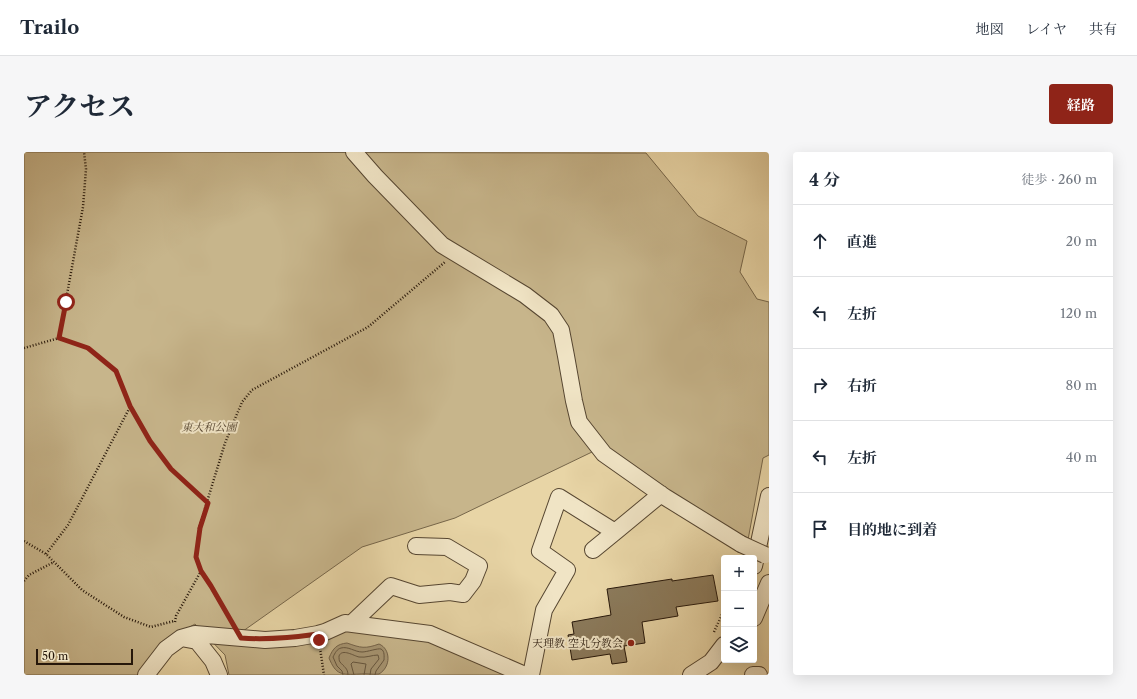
<!DOCTYPE html>
<html lang="ja">
<meta charset="utf-8">
<style>
:root{--surface:#fff;--page:#f6f6f7;--text:#1f2937;--muted:#747a83;--line:#e0e1e3;--accent:#8f2418}
body{margin:0;font-family:"Libre Caslon Text","Noto Serif JP",serif;background:var(--page);color:var(--text)}
.controls{position:absolute;right:12px;bottom:12px;display:grid;overflow:hidden;border-radius:4px;box-shadow:0 4px 16px #0002}
.controls button{width:36px;height:36px;display:grid;place-items:center;padding:0;border:0;border-bottom:1px solid var(--line);background:var(--surface);color:var(--text);font:20px sans-serif}
.scale{position:absolute;left:12px;bottom:10px;width:97px;box-sizing:border-box;padding-left:4px;border:2px solid #26170a;border-top:0;font-size:11px;line-height:14px;white-space:nowrap;color:#26170a;-webkit-text-stroke:3px #f0e4c5;paint-order:stroke}
.stop{position:absolute;width:12px;height:12px;margin:-9px;border:3px solid #8f2418;border-radius:50%;background:#fff}
.stop.end{background:#8f2418;border-color:#fff;box-shadow:0 1px 4px #0008}
.list{margin:0;padding:0;list-style:none}
h2{display:flex;justify-content:space-between;align-items:center;height:52px;margin:0;padding:0 16px;font-size:17px}
h2 small{font-size:13px;font-weight:400;color:var(--muted)}
.list li{display:grid;grid-template-columns:26px 1fr auto;gap:12px;align-items:center;box-sizing:border-box;height:72px;padding:0 16px;border-top:1px solid var(--line)}
.list b{display:block;font-size:15px;white-space:nowrap}
.list em{font-size:13px;font-style:normal;color:var(--muted)}
.icon{flex:none;width:22px;height:22px;fill:none;stroke:currentColor;stroke-width:2;stroke-linecap:round;stroke-linejoin:round}
.map{position:relative;flex:none;width:745px;height:523px;overflow:hidden;border-radius:4px}
header{display:flex;align-items:center;gap:24px;box-sizing:border-box;height:56px;padding:0 20px;background:var(--surface);border-bottom:1px solid var(--line)}
header strong{font-size:19px}
nav{display:flex;gap:22px;margin-inline-start:auto;font-size:14px}
.intro{display:flex;align-items:center;justify-content:space-between;box-sizing:border-box;height:96px;padding:0 24px}
h1{margin:0;font-size:28px}
.button{padding:10px 18px;border-radius:4px;background:var(--accent);color:#fff;font-size:14px;font-weight:700}
main{display:flex;gap:24px;padding:0 24px}
aside{flex:1;background:var(--surface);border-radius:4px;box-shadow:0 4px 16px #0002}
.map>svg:first-child{display:block}
.green{fill:#c7b58b;stroke:#76664a}
.water{fill:#a69471;stroke:#736248}
.lines{fill:none;stroke-linecap:round;stroke-linejoin:round}
.shore{stroke:#66563e;stroke-width:1}
.building{fill:#8b7a5b;stroke:#26170a}
.minor-casing{stroke:#564631;stroke-width:18}
.path{stroke:#26170a;stroke-width:2.5;stroke-dasharray:1 2;stroke-linecap:butt}
.minor{stroke:#f0e4c5;stroke-width:16}
.minor-bridge-casing{stroke:#564631;stroke-width:18;stroke-linecap:butt}
.minor-bridge{stroke:#f0e4c5;stroke-width:16}
.route{stroke:#8f2418;stroke-width:5}
.poi-dot{fill:#8f2418;stroke:#f0e4c5;stroke-width:1.5}
.labels{text-anchor:middle;stroke-width:4;stroke-linejoin:round;paint-order:stroke}
.park-label{font-size:11px;font-style:italic;fill:#564631;stroke:#f0e4c5}
.poi-label{font-size:11px;fill:#26170a;stroke:#f0e4c5;text-anchor:end}
</style>
<header>
<strong>Trailo</strong>
<nav><a>地図</a><a>レイヤ</a><a>共有</a></nav>
</header>
<div class="intro"><h1>アクセス</h1><a class="button">経路</a></div>
<main>
<div class="map">
<svg width="745" height="523" viewBox="0 0 745 523">
<rect width="100%" height="100%" fill="#e8d5a6"/>
<filter id="stains"><feTurbulence type="fractalNoise" baseFrequency=".005" numOctaves="4"/><feColorMatrix values="0 0 0 0 .2 0 0 0 0 .09 0 0 0 0 .02 0 0 0 .5 -.17"/></filter>
<radialGradient id="worn" r=".72"><stop offset=".6" stop-color="#630" stop-opacity="0"/><stop offset="1" stop-color="#630" stop-opacity=".3"/></radialGradient>
<path class="green" d="M0,0L622,1L674,64L723,89L716,120L733,147L745,150V303L739,306L724,388L642,339L580,292L568,300L431,366L338,395L205,489L322,474L403,489L481,523H205L201,503L171,472L144,487L115,523H0Z"/>
<path class="water" d="M323,491C337,496 341,497 355,492C367,497 367,515 355,522C348,523 342,521 336,522C317,523 312,523 305,506C309,496 313,492 323,491Z"/>
<g class="lines">
<path class="shore" d="M319,523L318,519L313,514L309,505C311,501 313,497 317,496C324,494 331,500 338,500C343,500 354,496 357,497C361,499 360,505 360,508L352,519L351,523
M324,523C324,516 320,515 316,510C315,509 315,506 315,504C318,496 330,504 335,505C342,506 348,503 354,503L355,507L347,517L346,523
M330,523L327,512L329,510L342,512L340,523"/>
</g>
<path class="building" d="M689,423L694,449L652,455L654,464L618,470L621,491L600,494L603,510L588,512L586,502L548,508L544,483L550,482L548,470L587,463L583,437L648,427V429Z"/>
<g class="lines">
<g class="minor-casing">
<path id="minor" d="M330,0L351,24L418,93L501,143L527,163L537,178L542,204L550,249L555,270L580,302L641,345L717,392
M569,398L591,380
M730,414L745,344
M730,466L745,431
M328,471L367,434L395,443L426,440L439,442L449,429L455,414L423,395L392,394
M157,486L173,489L189,509L195,523
M122,523L142,497L157,486L171,482L241,488L271,486L294,482L301,480L321,471L406,482L501,523
M507,523L520,458L543,418L516,399L535,345L591,380L637,342
M667,523L687,510L700,493
M729,523H735"/>
</g>
<path class="path" d="M35,186L59,55L62,17L60,0
M0,196L35,186L64,196L92,219L106,254L126,289L147,317L184,351
M0,389L22,402L58,438L100,465L127,475L150,469
M22,402L44,373L106,255
M0,429L5,423L30,410
M151,470L152,464L177,419
M209,472L177,419L172,405L175,376L201,291L218,250L228,238L344,175L421,110
M690,480L700,458
M296,496L300,523"/>
<use href="#minor" class="minor"/>
<g class="minor-bridge-casing">
<path id="minor-bridge" d="M717,392L741,403"/>
</g>
<use href="#minor-bridge" class="minor-bridge"/>
</g>
<g class="lines">
<path class="route" d="M42,150L35,186L64,196L92,219L106,254L126,289L147,317L184,351L176,376L172,405L177,419L187,434L217,486C244,488 266,486 294,482L295,488"/>
</g>
<circle class="poi-dot" cx="607" cy="491" r="4"/>
<g class="labels">
<g class="park-label">
<text x="185" y="279">東大和公園</text>
</g>
<g class="poi-label">
<text x="599" y="495">天理教 空丸分教会</text>
</g>
</g>
<rect width="100%" height="100%" filter="url(#stains)"/>
<rect width="100%" height="100%" fill="url(#worn)"/>
</svg>
<div class="controls">
<button>+</button>
<button>−</button>
<button><svg class="icon" aria-label="layers" viewBox="0 0 24 24"><path d="M12 4l9 5-9 5-9-5zM3 14l9 5 9-5"/></svg></button>
</div>
<div class="scale">50 m</div>
<div class="stop" style="left:42px;top:150px"></div>
<div class="stop end" style="left:295px;top:488px"></div>
</div>
<aside>
<h2>4 分<small>徒歩 · 260 m</small></h2>
<ul class="list">
<li><svg class="icon" aria-label="ahead" viewBox="0 0 24 24"><path d="M12 20V5M6 11l6-6 6 6"/></svg><div><b>直進</b></div><em>20 m</em></li>
<li><svg class="icon" aria-label="left" viewBox="0 0 24 24"><path d="M17 20v-9H6M10 6l-5 5 5 5"/></svg><div><b>左折</b></div><em>120 m</em></li>
<li><svg class="icon" aria-label="right" viewBox="0 0 24 24"><path d="M7 20v-9h11M14 6l5 5-5 5"/></svg><div><b>右折</b></div><em>80 m</em></li>
<li><svg class="icon" aria-label="left" viewBox="0 0 24 24"><path d="M17 20v-9H6M10 6l-5 5 5 5"/></svg><div><b>左折</b></div><em>40 m</em></li>
<li><svg class="icon" aria-label="arrive" viewBox="0 0 24 24"><path d="M6 21V4h12l-3 4 3 4H6"/></svg><div><b>目的地に到着</b></div></li>
</ul>
</aside>
</main>
